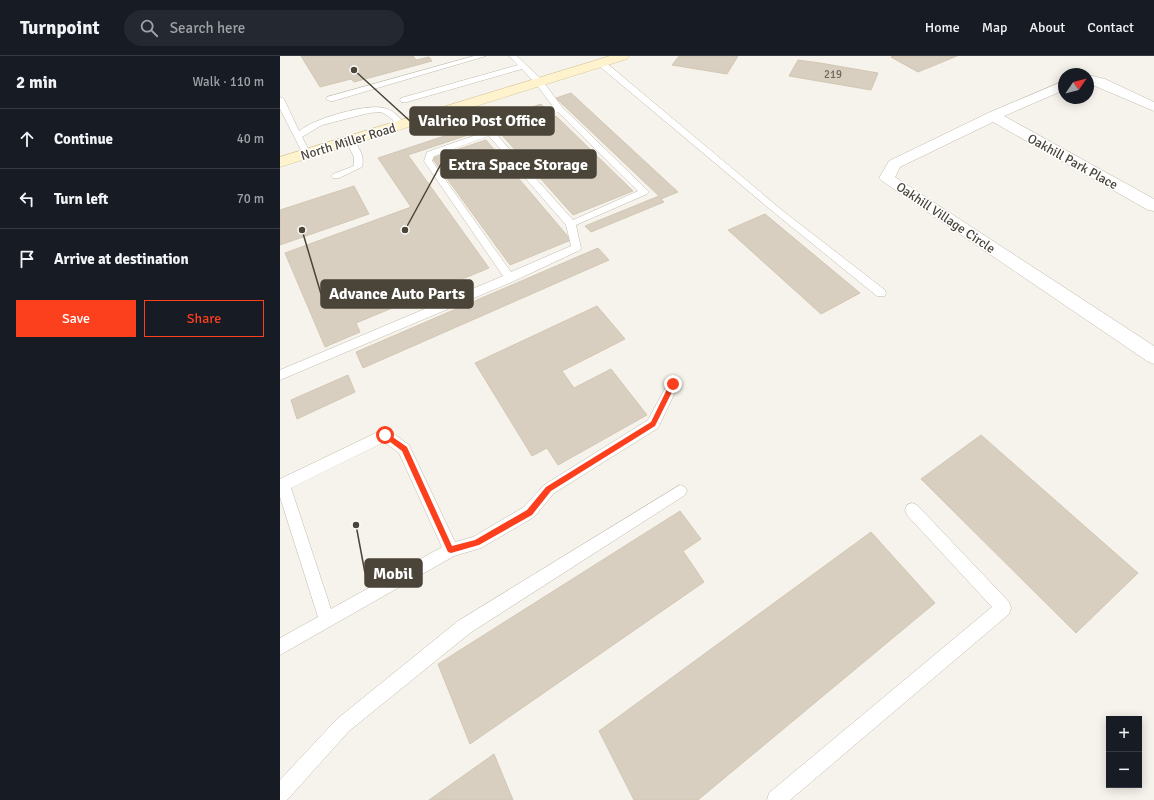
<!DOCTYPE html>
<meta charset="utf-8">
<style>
:root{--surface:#171b24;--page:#242831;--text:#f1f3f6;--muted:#9ea1a6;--line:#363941;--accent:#fc3f1d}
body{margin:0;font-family:Signika,sans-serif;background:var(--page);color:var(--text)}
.controls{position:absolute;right:12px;bottom:12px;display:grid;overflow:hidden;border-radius:0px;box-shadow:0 2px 10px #0003}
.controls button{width:36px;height:36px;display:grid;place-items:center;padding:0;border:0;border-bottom:1px solid var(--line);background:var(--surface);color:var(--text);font:20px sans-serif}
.compass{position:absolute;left:778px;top:12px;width:36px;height:36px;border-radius:50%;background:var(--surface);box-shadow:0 2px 10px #0003;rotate:55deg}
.stop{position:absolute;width:12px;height:12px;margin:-9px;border:3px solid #fc3f1d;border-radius:50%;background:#fff}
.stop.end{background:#fc3f1d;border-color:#fff;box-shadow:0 1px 4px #0008}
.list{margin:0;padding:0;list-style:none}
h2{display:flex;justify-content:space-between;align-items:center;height:52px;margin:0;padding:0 16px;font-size:17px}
h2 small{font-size:13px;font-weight:400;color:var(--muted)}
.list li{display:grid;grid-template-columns:26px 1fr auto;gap:12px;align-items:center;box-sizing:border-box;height:60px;padding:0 16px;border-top:1px solid var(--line)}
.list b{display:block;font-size:15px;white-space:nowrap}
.list em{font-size:13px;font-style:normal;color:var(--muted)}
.actions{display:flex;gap:8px;padding:12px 16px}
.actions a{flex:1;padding:9px 0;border:1px solid var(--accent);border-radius:0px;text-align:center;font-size:14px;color:var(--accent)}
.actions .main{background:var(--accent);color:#fff}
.icon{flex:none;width:22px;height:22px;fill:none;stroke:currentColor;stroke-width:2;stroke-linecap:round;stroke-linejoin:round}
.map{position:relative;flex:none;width:874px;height:744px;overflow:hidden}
header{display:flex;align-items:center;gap:24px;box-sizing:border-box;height:56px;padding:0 20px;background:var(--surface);border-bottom:1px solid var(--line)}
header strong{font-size:19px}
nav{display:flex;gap:22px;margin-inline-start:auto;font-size:14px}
.search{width:280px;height:36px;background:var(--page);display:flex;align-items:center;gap:10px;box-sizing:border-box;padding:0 14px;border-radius:22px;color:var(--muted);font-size:15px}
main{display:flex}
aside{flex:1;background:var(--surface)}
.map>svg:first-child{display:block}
.building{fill:#d8cfc1;stroke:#d3c7b4}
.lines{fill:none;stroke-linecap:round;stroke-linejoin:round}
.lane-casing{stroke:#c2bbae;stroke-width:1}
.street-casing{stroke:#c2bbae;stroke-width:1}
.secondary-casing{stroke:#d6c79b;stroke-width:1}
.lane{fill:#fff;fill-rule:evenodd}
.street{fill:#fff;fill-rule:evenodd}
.secondary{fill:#fff3cd;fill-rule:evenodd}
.route{fill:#fc3f1d}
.labels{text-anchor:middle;stroke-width:3;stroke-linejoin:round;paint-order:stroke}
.far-number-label{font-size:11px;fill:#6e675b}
.far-street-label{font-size:13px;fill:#4b4439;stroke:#fff}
.leader{fill:none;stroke:#4b4439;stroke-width:1.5}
.callout-dot{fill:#4b4439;stroke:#fff;stroke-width:1.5}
.callout{fill:#4b4439;stroke:#4b4439;stroke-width:1.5}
.callout-label{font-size:16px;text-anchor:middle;font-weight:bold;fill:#fff}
</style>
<header>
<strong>Turnpoint</strong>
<div class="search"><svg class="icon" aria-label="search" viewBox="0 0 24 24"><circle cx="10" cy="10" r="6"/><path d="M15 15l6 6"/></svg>Search here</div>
<nav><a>Home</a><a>Map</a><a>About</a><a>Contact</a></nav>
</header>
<main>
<aside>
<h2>2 min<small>Walk · 110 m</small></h2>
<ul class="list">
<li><svg class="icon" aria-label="ahead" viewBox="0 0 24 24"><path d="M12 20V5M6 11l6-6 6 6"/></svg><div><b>Continue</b></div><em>40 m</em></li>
<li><svg class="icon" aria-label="left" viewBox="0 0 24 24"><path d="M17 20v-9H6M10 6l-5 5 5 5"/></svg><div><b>Turn left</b></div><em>70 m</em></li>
<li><svg class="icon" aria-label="arrive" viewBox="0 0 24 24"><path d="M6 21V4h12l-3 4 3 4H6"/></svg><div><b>Arrive at destination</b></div></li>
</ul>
<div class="actions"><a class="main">Save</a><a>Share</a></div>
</aside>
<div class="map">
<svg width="874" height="744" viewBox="0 0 874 744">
<rect width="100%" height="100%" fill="#f6f3ec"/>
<path class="building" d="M21,0H133L136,4L149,1L152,5L74,26L71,23L40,31Z
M399,0H458L447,18L392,9Z
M614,0H677L638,16L611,1Z
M518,4L540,7L598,17L591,34L509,20Z
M291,37L398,136L381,143L384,146L311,176L305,170L379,140L276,42Z
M261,48L266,53L128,99L209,212L76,267L80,276L45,291L5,197L131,151L98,102Z
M276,60L353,135L293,159L221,78Z
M206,84L291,184L230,209L152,102Z
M74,130L89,158L0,189V154Z
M485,158L580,237L541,258L448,174Z
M318,192L329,204L83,312L76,296Z
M317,250L345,283L282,315L294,332L331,313L367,359L278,409L267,392L252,400L195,307Z
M68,319L75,336L17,363L11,344Z
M701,379L858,517L796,577L641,423Z
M400,455L421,483L403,495L424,526L190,688L158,608Z
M591,476L655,547L418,744H354L319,675Z
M214,698L233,744H149Z"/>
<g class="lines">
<g class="lane-casing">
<path id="lane" d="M194,0H206L53,45H50L46,43L47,41Z
M229,0H237L262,24L282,51L367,134L369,136L367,138L296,169L301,192L300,194L234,225L0,324V314L223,220L144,105L147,96L274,52L256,28L242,13L127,46H121L120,44L121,42L238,9ZM278,56L358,135L293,164L216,78ZM209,80L286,169L291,190L231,216L152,105L154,100Z
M318,5H324L503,155L605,234L606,237L605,240H597L497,159L318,9Z
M0,41L4,43L19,75C24,72 29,68 35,66C50,59 88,48 104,52C114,55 120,61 125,69L124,71H118L112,63L105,58L101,56L89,57L42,69L22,81L31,98L27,101L23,98L0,53Z
M70,82L73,83C79,92 85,100 82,111L59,122H53L51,120L53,118L74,110V101L66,85Z
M393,323L397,325L399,328L378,372L274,437L254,461L201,492L174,500L0,599V582L38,561L0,441V423L100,375L105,373L110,375L129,389L175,486L193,481L244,451L264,429L368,364L389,325ZM104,386L119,397L162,491L51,553L11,432Z
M400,429L405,431L407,435L405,439L190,577L69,675L7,744H0V724L57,663L178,565Z
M632,447L637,449L729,546L731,552L729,558L510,744H487L489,737L712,551L627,459L625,454L627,449Z"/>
</g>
<g class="street-casing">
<path id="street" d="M808,19L825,23L874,46V55L808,27Z
M784,25V34L724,60L874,143V155L868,154L713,66L620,111L615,121L874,290V308L867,305L602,125L599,122L609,105L708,57Z"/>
</g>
<g class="secondary-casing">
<path id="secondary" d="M330,0H349L347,3L0,111V101Z"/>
</g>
<use href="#lane" class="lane"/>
<use href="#street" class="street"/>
<use href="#secondary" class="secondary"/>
</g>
<path class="route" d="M393,326L396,328L375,370L271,435L252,459L199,489L171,497L168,496L122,395L101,379L102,377H107L127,391L172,490L195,484L247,454L266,431L371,366L390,327Z"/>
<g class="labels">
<g class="far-number-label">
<text x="553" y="22">219</text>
</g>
<g class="far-street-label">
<text transform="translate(68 85) rotate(-17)" y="5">North Miller Road</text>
<text transform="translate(793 105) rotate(29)" y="5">Oakhill Park Place</text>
<text transform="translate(666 161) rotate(34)" y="5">Oakhill Village Circle</text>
</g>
</g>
<path class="leader" d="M74 14L130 65M125 174L161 108M22 174L41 238M76 469L85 517"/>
<g class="callout-dot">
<circle cx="74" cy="14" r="4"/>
<circle cx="125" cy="174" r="4"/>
<circle cx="22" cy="174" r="4"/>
<circle cx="76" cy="469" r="4"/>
</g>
<g class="callout">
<rect x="130" y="51" width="144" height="28" rx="4"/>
<rect x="161" y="94" width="155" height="28" rx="4"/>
<rect x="41" y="224" width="152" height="28" rx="4"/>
<rect x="85" y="503" width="57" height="28" rx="4"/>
</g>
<g class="callout-label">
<text x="202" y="70">Valrico Post Office</text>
<text x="238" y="114">Extra Space Storage</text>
<text x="117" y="243">Advance Auto Parts</text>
<text x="113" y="523">Mobil</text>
</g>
</svg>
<div class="controls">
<button>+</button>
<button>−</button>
</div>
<svg class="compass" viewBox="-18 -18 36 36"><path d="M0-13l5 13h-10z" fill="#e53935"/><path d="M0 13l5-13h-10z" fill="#9ea1a6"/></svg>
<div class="stop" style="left:105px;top:379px"></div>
<div class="stop end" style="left:393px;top:328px"></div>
</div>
</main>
